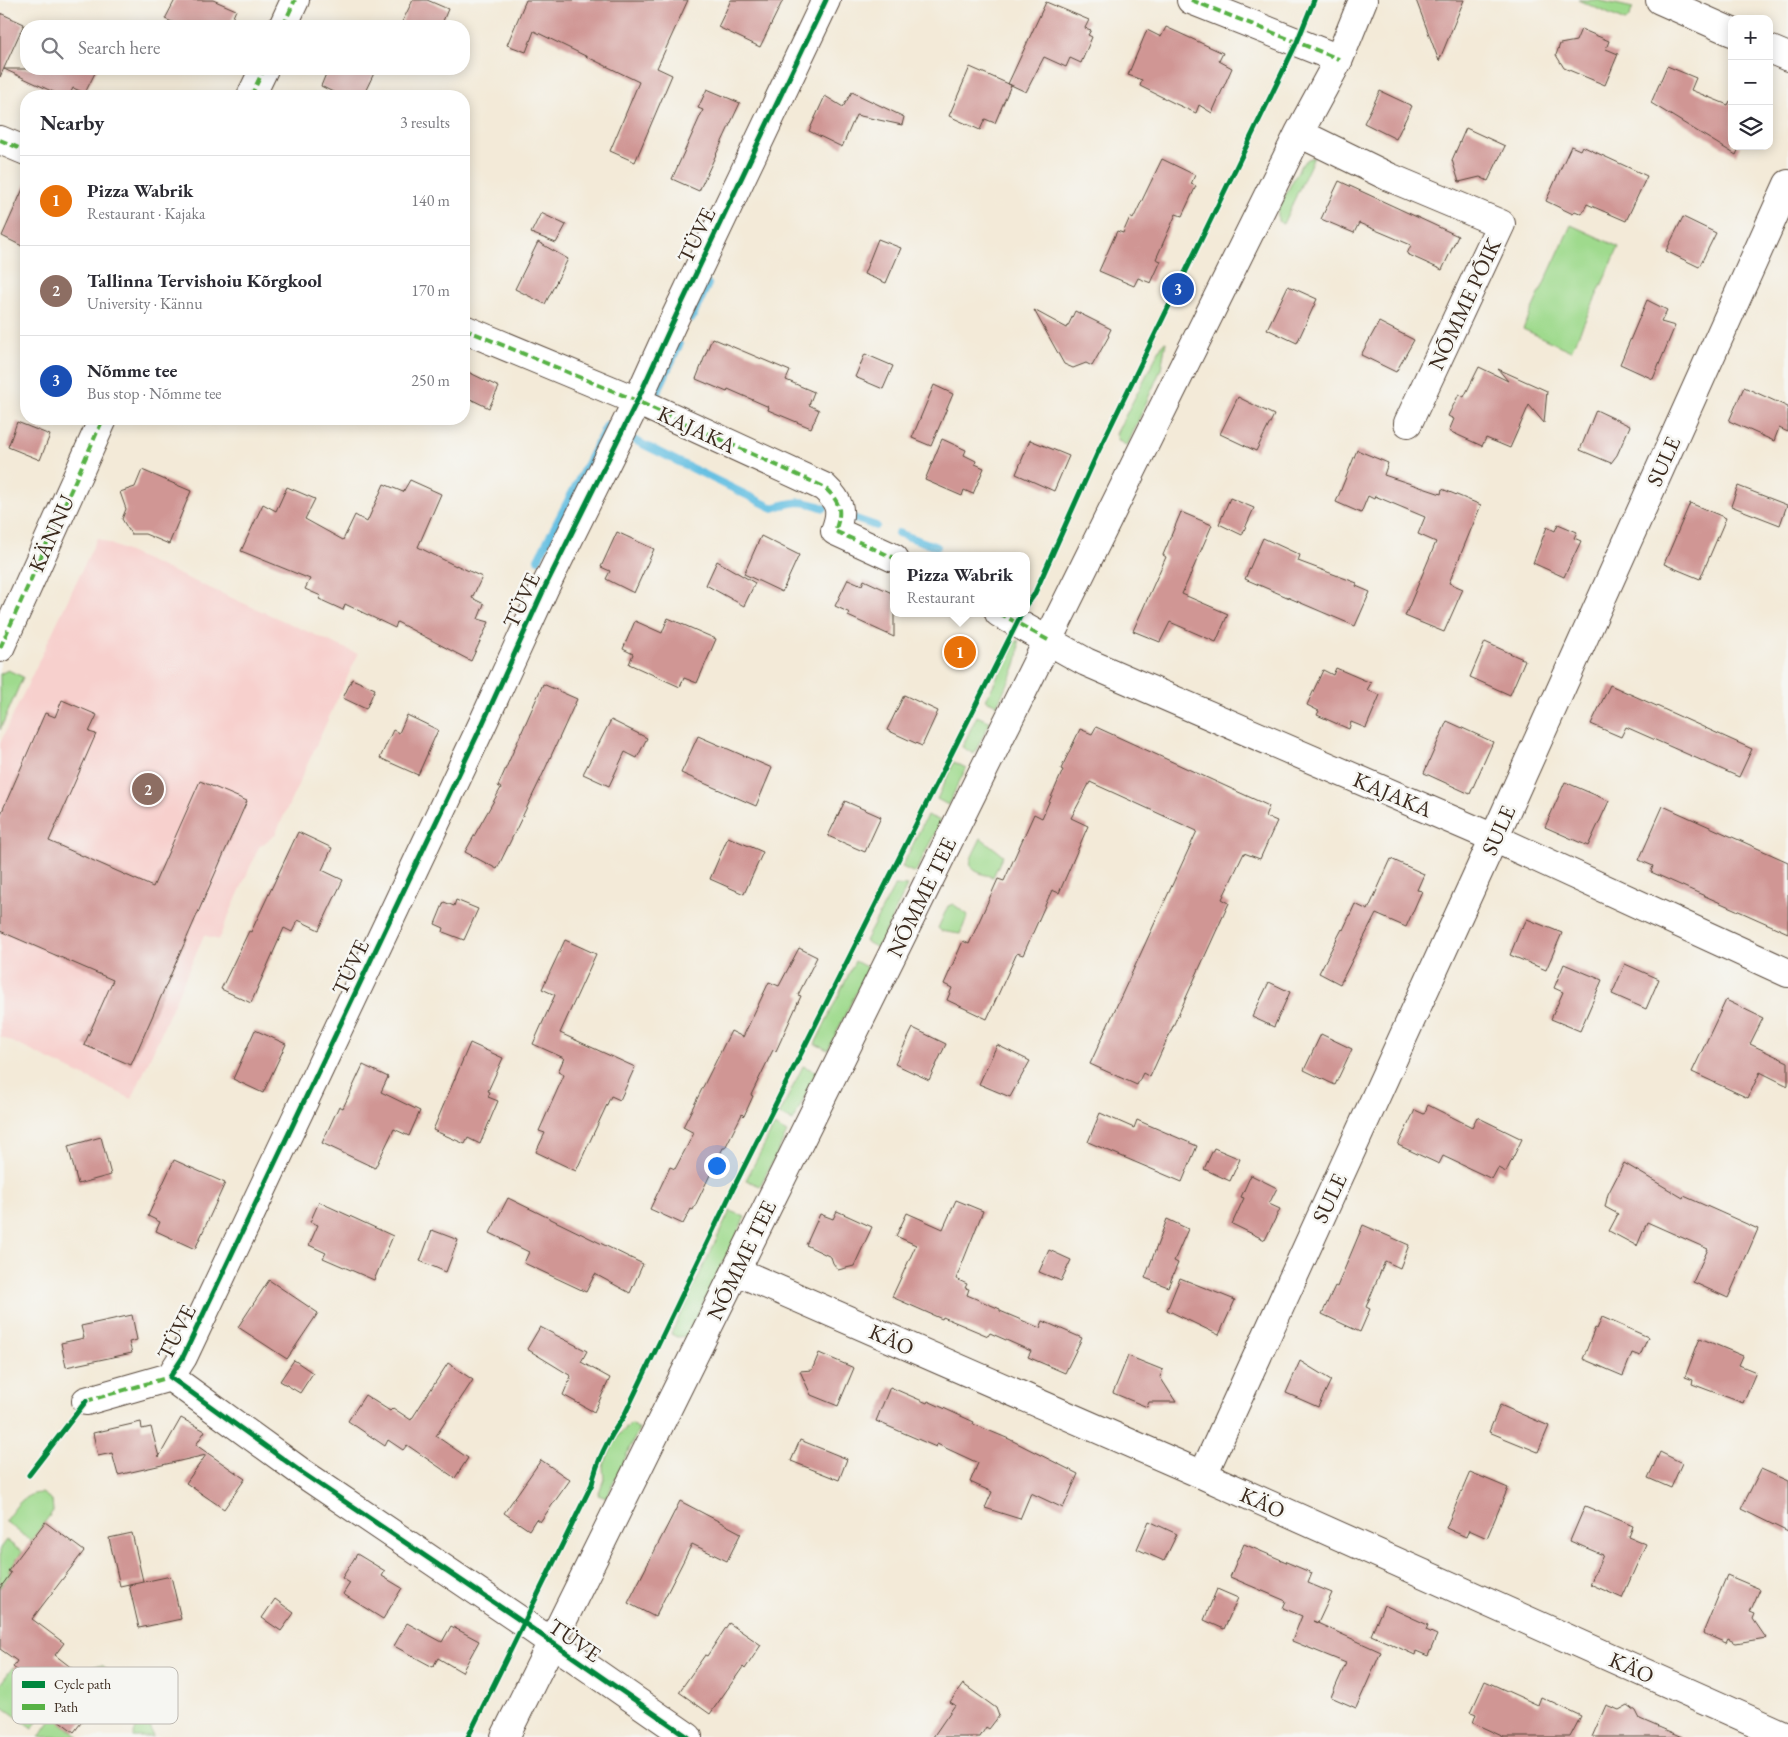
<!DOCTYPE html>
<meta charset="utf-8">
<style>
:root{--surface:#fff;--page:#f2f2f3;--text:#2b2b33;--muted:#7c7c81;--line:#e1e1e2;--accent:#db2777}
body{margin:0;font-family:"EB Garamond",serif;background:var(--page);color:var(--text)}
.controls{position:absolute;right:15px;top:15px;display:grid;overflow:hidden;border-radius:10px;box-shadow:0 2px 12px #0003}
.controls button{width:45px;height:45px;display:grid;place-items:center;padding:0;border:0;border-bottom:1px solid var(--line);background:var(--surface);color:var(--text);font:25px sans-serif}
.you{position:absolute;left:716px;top:1165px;width:18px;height:18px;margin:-12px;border:4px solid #fff;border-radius:50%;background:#1a73e8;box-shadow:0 0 0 8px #1a73e833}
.badge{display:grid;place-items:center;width:32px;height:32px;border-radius:50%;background:var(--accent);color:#fff;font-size:16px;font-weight:700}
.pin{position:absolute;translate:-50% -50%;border:2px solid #fff;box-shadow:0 1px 5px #0006}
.popup{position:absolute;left:890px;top:552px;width:140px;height:65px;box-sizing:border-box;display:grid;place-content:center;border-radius:10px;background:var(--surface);filter:drop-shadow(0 1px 4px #0005);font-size:16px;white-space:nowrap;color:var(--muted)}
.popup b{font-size:19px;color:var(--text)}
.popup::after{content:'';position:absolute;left:50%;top:100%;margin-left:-10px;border:10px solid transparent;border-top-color:var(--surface)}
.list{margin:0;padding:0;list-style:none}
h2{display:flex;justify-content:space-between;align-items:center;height:65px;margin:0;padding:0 20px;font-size:21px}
h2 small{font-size:16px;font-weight:400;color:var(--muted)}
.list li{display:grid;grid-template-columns:32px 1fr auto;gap:15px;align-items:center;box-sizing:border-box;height:90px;padding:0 20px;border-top:1px solid var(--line)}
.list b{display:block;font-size:19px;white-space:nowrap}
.list p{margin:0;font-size:16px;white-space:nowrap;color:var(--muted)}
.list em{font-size:16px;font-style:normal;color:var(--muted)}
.icon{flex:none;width:28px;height:28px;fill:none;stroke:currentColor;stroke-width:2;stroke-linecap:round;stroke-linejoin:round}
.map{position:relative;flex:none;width:1788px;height:1737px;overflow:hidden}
.search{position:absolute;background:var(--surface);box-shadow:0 2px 12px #0003;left:20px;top:20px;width:450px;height:55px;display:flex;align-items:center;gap:12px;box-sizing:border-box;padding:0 18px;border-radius:20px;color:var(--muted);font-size:19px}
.panel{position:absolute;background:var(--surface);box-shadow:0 2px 12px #0003;left:20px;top:90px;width:450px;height:335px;border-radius:20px}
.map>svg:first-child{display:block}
.built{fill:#f7d0cd}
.green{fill:#9fda8d;stroke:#6d8256}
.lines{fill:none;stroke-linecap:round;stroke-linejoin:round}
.stream{stroke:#64bfe2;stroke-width:8}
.building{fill:#d09694}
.minor-casing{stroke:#57473a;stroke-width:30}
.minor{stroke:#fff;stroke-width:28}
.quiet{stroke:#57b245;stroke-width:4;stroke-dasharray:8 4;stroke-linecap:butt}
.cycleway-casing{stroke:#f6f6f2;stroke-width:8}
.cycleway{stroke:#00873e;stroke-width:5}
.labels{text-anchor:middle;stroke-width:5;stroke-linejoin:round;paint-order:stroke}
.street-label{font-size:22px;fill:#3b2a1e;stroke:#f6f6f2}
.key{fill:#f6f6f2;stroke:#beb9b2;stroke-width:1}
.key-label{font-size:14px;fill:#3b2a1e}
</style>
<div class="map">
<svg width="1788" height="1737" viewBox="0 0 1788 1737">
<rect width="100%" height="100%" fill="#f6f6f2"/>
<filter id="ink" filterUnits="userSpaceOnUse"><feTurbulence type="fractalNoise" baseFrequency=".02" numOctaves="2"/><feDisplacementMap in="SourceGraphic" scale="10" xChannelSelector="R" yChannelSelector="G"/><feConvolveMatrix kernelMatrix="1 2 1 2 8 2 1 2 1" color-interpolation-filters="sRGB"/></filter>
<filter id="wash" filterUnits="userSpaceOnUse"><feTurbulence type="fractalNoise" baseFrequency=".0096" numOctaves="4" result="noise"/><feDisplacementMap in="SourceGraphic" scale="20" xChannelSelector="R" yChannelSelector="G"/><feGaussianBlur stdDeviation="1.12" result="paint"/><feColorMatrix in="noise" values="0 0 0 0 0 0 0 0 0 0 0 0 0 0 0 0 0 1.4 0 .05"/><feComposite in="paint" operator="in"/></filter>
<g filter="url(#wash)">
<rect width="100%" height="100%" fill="#f3ead8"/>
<path class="built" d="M97,538L358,654L275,835L259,847L218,940L204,935L132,1099L0,1036V743Z"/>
<path class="green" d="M1578,0H1597L1633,8L1628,19L1625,21Z
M1314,157L1283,224L1278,221V209L1301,165L1308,159Z
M1571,225L1619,247L1571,351L1523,329Z
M1166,342L1161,369L1127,446L1119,441L1116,434L1163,343Z
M1018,640C1023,662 1006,685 997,705L986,700L1013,645Z
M8,670L23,677L0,730V674Z
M977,716L990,722L974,754L962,747Z
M954,762L966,768L948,805L937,799Z
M927,815L941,821L915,873L902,867Z
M981,838L1003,855L993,877C961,869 969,863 981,838Z
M895,885L907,886L878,948L865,941Z
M953,904L968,915L960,934L941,931L938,928L948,906Z
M855,961L868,968L828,1050L815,1044Z
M803,1066L817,1072L793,1121L779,1115Z
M774,1126L787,1133L760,1186L746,1180Z
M730,1211L745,1217L687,1336L677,1337L671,1334Z
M631,1424L639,1429L606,1498L598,1495L604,1479L603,1466L617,1436Z
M42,1493L52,1500L53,1511L31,1541L5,1521C16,1507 23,1493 42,1493Z
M6,1540L22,1552L8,1571L11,1573L0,1588V1548Z
M96,1666H103L107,1669L126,1714L122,1707L84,1677L91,1668Z
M13,1667L33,1683L24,1694L46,1711L32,1728L0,1705V1684Z
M147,1711L153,1737H133L137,1725L135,1713Z
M54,1716L79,1737H39Z"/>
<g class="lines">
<path class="stream" d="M692,318L708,284
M656,395L679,345
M634,440L773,508C794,501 802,500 824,508
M853,518L876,526
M898,533L937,547
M538,559L607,425"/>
</g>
<g id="blocks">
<path class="building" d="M175,0H213L236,10L229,26H182L165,19Z
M413,0H427L448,9L441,26H400Z
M526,0H688L657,68L672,75L635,162L610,151L639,82L534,31L526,52L507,45Z
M731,0H783L760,47L718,27Z
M1416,0H1464L1439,61Z
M1046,2L1089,20L1085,28L1091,30L1088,35L1092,37L1081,63L1070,58L1066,67L1044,57L1026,92L1011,85L995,123L985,119L980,130L949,116L970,67L1011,85L1008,84Z
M0,13L24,24L0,77Z
M1166,27L1223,53L1219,61L1232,68L1212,113L1199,105L1196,113L1176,104L1140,86L1142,80L1128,75L1147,30L1161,37Z
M1581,29L1609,41L1606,49L1618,54L1605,85L1564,68L1556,55L1560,44L1576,41Z
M1667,66L1696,78L1691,90L1728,105L1730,101L1732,102V146H1740L1736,155L1651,103Z
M4,69H97L85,93L73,88L69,96H62Z
M328,69H376L363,96H341L321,86Z
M707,89L740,103L699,191L672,179L703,110L698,108Z
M1380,91L1412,106L1396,139L1364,123Z
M852,92L904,117L902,125L856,115L842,147L809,131L825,96L843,107Z
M1466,128L1505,146L1488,181L1480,177L1459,182L1452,160Z
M1571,146L1580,150L1582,146L1647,176L1626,221L1587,204L1582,214L1575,211L1573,214L1546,201Z
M1162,159L1195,175L1191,184L1196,186L1182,216L1176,214L1156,259L1161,261L1151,283L1138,278L1134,286L1099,271L1117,231L1123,233L1130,217L1133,219Z
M1339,181L1458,236L1442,270L1407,254L1411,245L1359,223L1354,233L1321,219Z
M26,182V248L2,236Z
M541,213L566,225L556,243L531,233Z
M1683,217L1716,233L1699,267L1666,251Z
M878,239L901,248L886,283L864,274Z
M538,242L568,259L545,304L515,289Z
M1288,286L1317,299L1297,343L1267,329Z
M1647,300L1667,310L1661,322L1675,326L1653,379L1620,364Z
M1034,310L1067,328L1075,311L1111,329L1108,335L1109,336L1092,366L1086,363L1073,368L1064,364Z
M1379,322L1414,340L1396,372L1361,355Z
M712,338L790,371L786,380L814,392L809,405L819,410L811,428L768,410L769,407L728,389L727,392L696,379Z
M865,354L893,366L883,389L855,377Z
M1479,367L1508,381L1498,369L1547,391L1544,423L1529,405L1510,448L1486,438L1482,446L1449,431L1454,419L1448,416L1459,394L1464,397Z
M464,370L499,387L489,408L464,396Z
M934,385L953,394L931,446L912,438Z
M1744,387L1788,407V432L1779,428L1774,441L1729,421Z
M1238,397L1274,415L1256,451L1220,434Z
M1596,410L1630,426L1617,455L1611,463L1580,450Z
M17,422L50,435L40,460L8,447Z
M942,439L966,450L964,455L976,461L975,464L984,468L973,494L964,490L962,496L925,480Z
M1030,440L1069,456L1054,491L1016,474Z
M1357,450L1388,463L1384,475L1441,494L1442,489L1481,505L1449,583L1463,589L1444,632L1405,616L1436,542L1418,534L1425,517L1375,496L1374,499L1368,496L1361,513L1336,502Z
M142,470L191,491L169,544L145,534H131L122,519L126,509L120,492L135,487Z
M410,480L441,494L418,547L456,566V565L482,577L472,598L484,604L478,619L489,622L471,661L397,622L395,628L345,604L343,610L319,599L321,596L305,589L310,579L241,551L263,504L276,511L287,487L315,499L305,519L343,540L355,515L367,522L384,484L403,492Z
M1738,486L1787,505L1780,525L1731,506Z
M1230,498L1254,508L1242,535L1219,524Z
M1690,503L1726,518L1700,579L1664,564Z
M1181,512L1212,525L1182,594L1228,614L1216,642L1170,622L1160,642L1133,631L1166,557L1163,555Z
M1558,524L1577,532L1574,538L1581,541L1564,577L1533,563L1547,527L1555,531Z
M617,532L654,549L634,593L606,579L610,571L601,567Z
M761,536L799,555L782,592L744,574Z
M1263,538L1300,555L1298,561L1357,583L1356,586L1370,592L1355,626L1245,579Z
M717,561L755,583L744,606L706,585Z
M848,579L862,585L864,580L894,594V637L848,616L850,613L835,606Z
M668,618L716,639L697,683L684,678L680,687L629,664L633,654L623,649L635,621L662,633Z
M1485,642L1525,660L1510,695L1470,677Z
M1336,668L1371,683L1367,690L1380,695L1366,728L1351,722L1349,729L1317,715L1319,711L1307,705L1323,670L1333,675Z
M352,679L375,689L366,709L343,698Z
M543,684L577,699L541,778L497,869L465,852L501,788L498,786Z
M1610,685L1752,749L1739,777L1626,727L1621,737L1591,724Z
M904,695L938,711L922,746L887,730Z
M62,700L97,715L89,732L96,734L49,841L153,887L200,781L247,801L131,1065L84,1045L113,980L0,931V816L45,713L55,717Z
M407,715L438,730L418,775L380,758L393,730L399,733Z
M611,720L647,738L637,758L625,752L609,786L583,774Z
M1447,721L1493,742L1470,794L1424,773Z
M1096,727L1269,806L1265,816L1277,821L1260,859L1244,853L1222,899L1229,903L1150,1077L1143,1073L1137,1085L1090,1064L1197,831L1090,782L1071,818L1088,826L1059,893L1052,890L1023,955L1017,953L987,1019L947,1000L952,988L944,984L963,941L969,944L998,879L1004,881L1034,814L1042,818L1063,770L1061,769L1080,729L1092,734Z
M698,736L772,768L756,806L681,773Z
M1565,782L1609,801L1588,846L1545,827Z
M845,801L881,817L865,852L828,836Z
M1663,806L1788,862V933L1651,872L1653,866L1639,860Z
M298,832L332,848L322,870L343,880L319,930L298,920L292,932L284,928L251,1003L221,989L249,931L251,932Z
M728,837L763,852L744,894L710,879Z
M1391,859L1424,874L1417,890L1422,891L1406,927L1376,914L1340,984L1319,973L1342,929L1343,930L1355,904L1368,910Z
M456,900L478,909L464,940L443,932L444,928L435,924L444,902L454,906Z
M1527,919L1562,933L1546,970L1510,955L1521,928L1522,929Z
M565,940L596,954L560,1033L635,1067L620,1100L611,1096L576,1171L536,1152L545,1133L539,1131L564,1075L558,1072L564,1058L533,1044L555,995L542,989Z
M799,948L817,957L798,995L801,996L776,1051L773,1050L751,1095L753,1096L744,1116L742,1114L725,1148H723L693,1210L691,1209L683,1224L650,1209L670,1167L675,1169L694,1133L683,1127L731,1031L743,1037L769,982L779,986Z
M1564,964L1602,980L1580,1031L1551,1019L1563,992L1554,988Z
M1625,964L1659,979L1646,1009L1612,994Z
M1269,982L1290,992L1274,1027L1252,1017Z
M1726,1000L1763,1018L1750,1044L1788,1062V1086L1760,1072L1748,1098L1692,1072Z
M913,1028L946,1044L929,1080L895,1064Z
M255,1030L286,1044L263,1093L233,1079Z
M1321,1034L1352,1049L1335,1085L1304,1070Z
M470,1043L503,1058L488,1091L490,1092L488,1097L498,1101L480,1144L468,1138L465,1144L433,1130Z
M997,1045L1030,1061L1010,1097L979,1084Z
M363,1065L388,1077L381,1092L420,1111L409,1136L394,1129L375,1168L322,1143L339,1106L343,1108Z
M1428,1105L1472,1127L1477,1117L1522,1139L1506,1172L1498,1168L1492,1179L1443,1156L1439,1164L1398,1145L1415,1110L1424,1114Z
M1100,1113L1134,1128L1137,1120L1197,1146L1182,1182L1088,1142Z
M101,1137L111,1175L78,1184L68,1146Z
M1214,1148L1240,1159L1230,1181L1204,1169Z
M174,1160L225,1183L195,1249L156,1231L160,1222L148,1216Z
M1624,1163L1683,1198L1684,1196L1758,1229L1728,1298L1693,1282L1708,1249L1647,1222L1637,1246L1609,1231L1618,1214L1605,1207L1608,1194Z
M1251,1175L1277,1188L1269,1204L1280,1209L1265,1240L1232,1224L1244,1198L1241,1197Z
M508,1198L643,1264L630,1293L595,1274L586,1292L524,1263L529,1252L490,1233Z
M956,1200L983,1211L956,1279L967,1284L965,1288L969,1289L967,1295L1000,1309V1311L1040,1328L1043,1321L1082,1338L1065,1373L1028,1357L1031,1351L990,1333L988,1336L943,1317L942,1319L892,1297L916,1245L896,1236L907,1213L943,1229Z
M319,1202L393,1236L374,1280L323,1258L326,1253L309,1245L318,1225L310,1222Z
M837,1211L872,1227L854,1266L838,1270L833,1263L831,1257L806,1245L820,1214L833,1219Z
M1167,1219L1188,1229L1174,1261L1178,1263L1168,1287L1145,1278Z
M1363,1225L1409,1245L1400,1268L1385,1261L1366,1307L1370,1309L1360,1332L1322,1314L1335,1286L1337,1287Z
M432,1230L458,1240L446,1272L420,1261Z
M1049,1250L1071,1260L1061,1281L1039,1272Z
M1180,1278L1235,1300L1219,1335L1167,1310Z
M269,1280L318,1313L287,1359L238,1327Z
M132,1315L137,1340L129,1342L132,1353L66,1367L61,1343L84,1338L81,1326Z
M1602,1317L1648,1337L1640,1356L1632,1353L1623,1376L1583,1359L1595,1328L1597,1329Z
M540,1327L587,1351L581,1362L610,1378L594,1412L563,1395L571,1376L527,1349Z
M1700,1338L1743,1356L1739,1365L1756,1372L1743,1403L1692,1384L1693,1380L1685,1377Z
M819,1353L854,1368L838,1406L811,1395L800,1371L812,1370Z
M1128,1356L1163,1370L1160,1377L1176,1402H1149L1147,1407L1113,1393Z
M294,1360L313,1373L300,1393L280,1381Z
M1300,1361L1331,1380L1318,1407L1286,1393Z
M448,1363L473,1380L436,1436L468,1458L455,1478L407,1445L403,1450L388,1440L385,1446L348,1421L365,1395L390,1411L393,1408L411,1420Z
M890,1387L927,1403L928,1401L974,1422L973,1424L1009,1439L1078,1474L1063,1508L1031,1493L1020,1519L985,1508L992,1492L970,1482L978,1463L937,1444L936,1447L876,1421Z
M1500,1405L1549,1426L1538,1452L1489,1432Z
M181,1418L205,1431L196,1445L245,1479L224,1509L186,1483L206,1455L118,1475L112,1453L98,1456L93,1433L141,1422L142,1429L151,1427L159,1457Z
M800,1440L847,1459L839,1480L791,1461Z
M1660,1452L1682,1463L1671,1488L1648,1478Z
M541,1460L570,1480L540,1522L536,1519L529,1530L504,1513Z
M1761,1469L1788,1481V1532L1741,1509Z
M1470,1472L1508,1488L1487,1538L1469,1530L1466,1537L1446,1528Z
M680,1501L741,1533L727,1561L692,1544L655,1617L628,1603Z
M1585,1506L1633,1526L1629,1537L1646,1544L1622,1598L1590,1584L1603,1555L1570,1541Z
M1149,1521L1177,1534L1164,1561L1137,1549Z
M45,1522L84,1551L32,1619L64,1643L55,1655L104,1693L74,1732L24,1694L33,1683L13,1667L17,1661L0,1649V1588L11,1573L8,1571Z
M132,1533L143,1581L120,1586L109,1538Z
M1244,1544L1312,1573L1308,1583L1332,1593L1318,1623L1313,1621L1381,1652L1356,1708L1331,1697L1346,1663L1292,1641L1302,1616L1283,1608L1286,1601L1230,1577Z
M357,1554L385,1571L382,1576L402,1588L383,1619L343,1594L350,1583L342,1578Z
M1727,1575L1760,1589L1750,1612L1755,1614L1753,1619L1766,1638L1736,1643L1728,1639L1726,1643L1703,1633Z
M171,1576L181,1619L139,1628L129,1585Z
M1217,1589L1238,1598L1224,1629L1204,1620Z
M275,1599L294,1613L281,1631L262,1618Z
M1384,1605L1428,1625L1426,1630L1437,1635L1428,1656L1416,1651L1415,1655L1371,1635Z
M407,1623L442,1642L451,1626L479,1641L462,1672L438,1658L433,1667L394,1646Z
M729,1623L761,1645L745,1669L743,1667L710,1714L679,1692L705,1655L707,1656Z
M1485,1681L1538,1705L1541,1697L1581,1716L1570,1737H1504L1473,1723L1476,1714L1471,1712Z
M963,1684L996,1708L999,1716L989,1729L986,1727L980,1737H933L955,1705L950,1702Z
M1606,1705L1619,1710L1628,1705L1636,1711L1640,1719L1682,1737H1592Z"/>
</g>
</g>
<g filter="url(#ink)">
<use href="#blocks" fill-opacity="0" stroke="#57473a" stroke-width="1"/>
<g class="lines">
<g class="minor-casing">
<path id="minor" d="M1191,0L1339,59
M1660,0L1732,32
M283,26L295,0
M1769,49L1788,57
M251,96L264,69
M1299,133L1389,177L1501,224L1408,423
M0,140L26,151
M464,329L637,401L824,487C840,502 843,510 835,531L894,558
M999,613L1086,662L1494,838L1788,973
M0,648L103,419
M736,1271L1203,1475L1788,1737
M86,1401L170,1377
M1203,1475L1494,838L1788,184
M505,1737L1299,133L1339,59L1363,0
M688,1737L524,1623L301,1472L170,1377L183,1357L482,725L545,587L637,401L672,324L826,0"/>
</g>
<use href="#minor" class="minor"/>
<path class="quiet" d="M1191,0L1339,59
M283,26L295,0
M251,96L264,69
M0,140L26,151
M464,329L637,401L824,487C840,502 843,510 835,531L894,558
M999,613L1048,640
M0,648L103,419
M86,1401L170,1377"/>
<g class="cycleway-casing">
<path id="cycleway" d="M1026,606L1034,595L1098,452L1297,42L1314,0
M29,1475L86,1401
M468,1737L592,1484C597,1460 610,1436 624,1416L733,1189L1022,613
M688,1737L524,1623L301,1472L170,1377L183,1357L482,725L545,587L637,401L672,324L826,0"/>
</g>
<use href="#cycleway" class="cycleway"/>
</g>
</g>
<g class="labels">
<g class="street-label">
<text transform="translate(696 235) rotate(-64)" y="8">TÜVE</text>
<text transform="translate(1464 304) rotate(-65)" y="8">NÕMME PÕIK</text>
<text transform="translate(697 429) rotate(25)" y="8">KAJAKA</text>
<text transform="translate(1663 461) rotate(-66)" y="8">SULE</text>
<text transform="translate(51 533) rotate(-66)" y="8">KÄNNU</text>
<text transform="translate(521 600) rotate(-65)" y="8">TÜVE</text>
<text transform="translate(1393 794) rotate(23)" y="8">KAJAKA</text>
<text transform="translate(1498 830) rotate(-66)" y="8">SULE</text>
<text transform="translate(921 897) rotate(-64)" y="8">NÕMME TEE</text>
<text transform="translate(350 967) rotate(-65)" y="8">TÜVE</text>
<text transform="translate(1329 1198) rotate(-65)" y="8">SULE</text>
<text transform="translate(741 1260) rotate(-64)" y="8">NÕMME TEE</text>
<text transform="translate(176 1332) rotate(-63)" y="8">TÜVE</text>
<text transform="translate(892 1339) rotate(24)" y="8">KÄO</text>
<text transform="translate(1263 1502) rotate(24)" y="8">KÄO</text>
<text transform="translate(575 1640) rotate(35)" y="8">TÜVE</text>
<text transform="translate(1632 1667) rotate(24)" y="8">KÄO</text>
</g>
</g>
<rect x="12" y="1667" width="166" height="57" rx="8" class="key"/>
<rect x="22" y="1681" width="23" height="7" fill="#00873e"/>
<rect x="22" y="1704" width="23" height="6" fill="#57b245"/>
<g class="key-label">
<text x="54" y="1689">Cycle path</text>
<text x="54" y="1712">Path</text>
</g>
</svg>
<div class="controls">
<button>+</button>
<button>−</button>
<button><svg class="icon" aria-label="layers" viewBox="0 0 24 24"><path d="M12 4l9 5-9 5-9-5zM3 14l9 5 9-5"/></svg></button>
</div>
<div class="you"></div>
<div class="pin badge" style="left:960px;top:652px;background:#e8710a">1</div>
<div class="popup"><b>Pizza Wabrik</b>Restaurant</div>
<div class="pin badge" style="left:148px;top:789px;background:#8d6e63">2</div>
<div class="pin badge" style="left:1178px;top:289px;background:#1a4fb4">3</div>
<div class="search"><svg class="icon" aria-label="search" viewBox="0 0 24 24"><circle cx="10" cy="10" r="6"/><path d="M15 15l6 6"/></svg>Search here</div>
<section class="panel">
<h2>Nearby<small>3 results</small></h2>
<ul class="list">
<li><span class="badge" style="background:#e8710a">1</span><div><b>Pizza Wabrik</b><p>Restaurant · Kajaka</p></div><em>140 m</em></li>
<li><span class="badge" style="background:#8d6e63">2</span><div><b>Tallinna Tervishoiu Kõrgkool</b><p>University · Kännu</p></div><em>170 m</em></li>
<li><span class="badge" style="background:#1a4fb4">3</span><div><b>Nõmme tee</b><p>Bus stop · Nõmme tee</p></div><em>250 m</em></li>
</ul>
</section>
</div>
